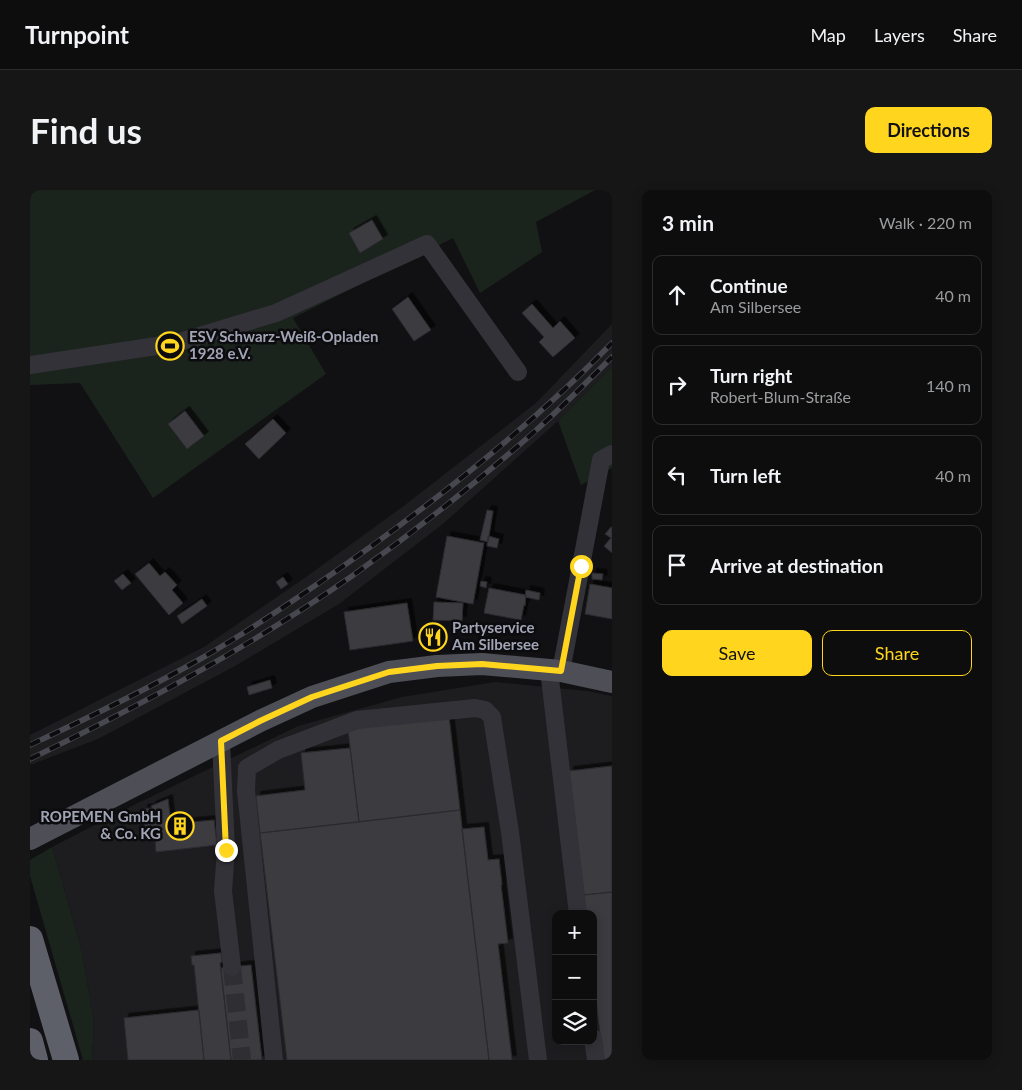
<!DOCTYPE html>
<meta charset="utf-8">
<style>
:root{--surface:#0d0d0e;--page:#161617;--text:#f1f3f6;--muted:#9a9c9e;--line:#2d2d2e;--accent:#ffd61d}
body{margin:0;font-family:Lato,sans-serif;background:var(--page);color:var(--text)}
.controls{position:absolute;right:15px;bottom:15px;display:grid;overflow:hidden;border-radius:10px;box-shadow:0 2px 12px #0003}
.controls button{width:45px;height:45px;display:grid;place-items:center;padding:0;border:0;border-bottom:1px solid var(--line);background:var(--surface);color:var(--text);font:25px sans-serif}
.stop{position:absolute;width:15px;height:15px;margin:-11px;border:4px solid #ffd61d;border-radius:50%;background:#fff}
.stop.end{background:#ffd61d;border-color:#fff;box-shadow:0 1px 5px #0008}
.list{margin:0;padding:0;list-style:none}
h2{display:flex;justify-content:space-between;align-items:center;height:65px;margin:0;padding:0 20px;font-size:21px}
h2 small{font-size:16px;font-weight:400;color:var(--muted)}
.list li{display:grid;grid-template-columns:32px 1fr auto;gap:15px;align-items:center;box-sizing:border-box;height:80px;margin:0 10px 10px;padding:0 10px;border:1px solid var(--line);border-radius:10px}
.list b{display:block;font-size:19px;white-space:nowrap}
.list p{margin:0;font-size:16px;white-space:nowrap;color:var(--muted)}
.list em{font-size:16px;font-style:normal;color:var(--muted)}
.actions{display:flex;gap:10px;padding:15px 20px}
.actions a{flex:1;padding:11px 0;border:1px solid var(--accent);border-radius:10px;text-align:center;font-size:18px;color:var(--accent)}
.actions .main{background:var(--accent);color:#111}
.icon{flex:none;width:28px;height:28px;fill:none;stroke:currentColor;stroke-width:2;stroke-linecap:round;stroke-linejoin:round}
.map{position:relative;flex:none;width:582px;height:870px;overflow:hidden;border-radius:10px}
header{display:flex;align-items:center;gap:30px;box-sizing:border-box;height:70px;padding:0 25px;background:var(--surface);border-bottom:1px solid var(--line)}
header strong{font-size:24px}
nav{display:flex;gap:28px;margin-inline-start:auto;font-size:18px}
.intro{display:flex;align-items:center;justify-content:space-between;box-sizing:border-box;height:120px;padding:0 30px}
h1{margin:0;font-size:35px}
.button{padding:12px 22px;border-radius:10px;background:var(--accent);color:#111;font-size:18px;font-weight:700}
main{display:flex;gap:30px;padding:0 30px}
aside{flex:1;background:var(--surface);border-radius:10px;box-shadow:0 2px 12px #0003}
.map>svg:first-child{display:block}
.built{fill:#1d1d20;fill-rule:evenodd}
.green{fill:#1b231d}
.building{fill:#3a3b41;stroke:#2c2b2f;filter:url(#shadow)}
.lines{fill:none;stroke-linecap:round;stroke-linejoin:round}
.minor-tunnel{stroke:#2e2e33;stroke-width:18;stroke-dasharray:18 9;stroke-linecap:butt}
.minor{stroke:#323238;stroke-width:18}
.major{stroke:#4e4e57;stroke-width:22}
.highway{stroke:#5d5f69;stroke-width:26}
.rail-casing{stroke:#47474f;stroke-width:5.5}
.rail{stroke:#0c0c0e;stroke-width:4;stroke-dasharray:11;stroke-linecap:butt}
.route{stroke:#ffd61d;stroke-width:6}
.labels{text-anchor:middle;stroke-width:5;stroke-linejoin:round;paint-order:stroke}
.poi-label{font-size:15px;font-weight:bold;fill:#a1a4b5;stroke:#0c0c0e;text-anchor:start}
</style>
<header>
<strong>Turnpoint</strong>
<nav><a>Map</a><a>Layers</a><a>Share</a></nav>
</header>
<div class="intro"><h1>Find us</h1><a class="button">Directions</a></div>
<main>
<div class="map">
<svg width="582" height="870" viewBox="0 0 582 870">
<defs>
<filter id="shadow"><feDropShadow dx="4.5" dy="-4.5" stdDeviation="0" flood-color="#0009"/></filter>
</defs>
<rect width="100%" height="100%" fill="#111113"/>
<path class="built" d="M582,134V177L528,231L414,333L309,414L205,476L68,549L0,575V545L174,457L276,387L375,315L506,213Z
M465,492L557,501L582,506V870H62L64,832L51,757L22,657L108,613L268,536L372,507ZM526,724H563V851H526Z"/>
<path class="green" d="M0,0H565L506,32L512,62L450,103L423,48L263,128L296,184L123,308L50,193L0,195Z
M582,177V278L551,295L528,231Z
M22,657L51,757L64,832L62,870H53L0,686V670Z"/>
<path class="building" d="M342,30L353,49L330,63L319,43Z
M378,107L401,140L384,151L362,119Z
M502,114L523,138L530,131L545,148L523,167L509,152L514,147L492,123Z
M155,221L174,246L157,259L138,234Z
M243,229L256,243L229,269L215,254Z
M457,320L463,321L458,352L450,350Z
M581,337H582V363L574,356L581,348L575,344Z
M417,346L454,353L443,414L406,407Z
M458,346L469,349L467,358L457,356Z
M119,373L130,386L135,382L147,395L142,400L153,413L139,425L105,384Z
M562,383L573,384L572,390L562,389Z
M93,384L101,393L92,400L84,391Z
M253,387L258,394L251,399L246,392Z
M451,391L457,392L456,398L450,396Z
M560,394L582,398V429L555,424Z
M459,398L496,405L495,416L494,415L491,430L454,423Z
M496,400L510,403L509,410L495,407Z
M172,409L177,416L152,434L147,426Z
M404,412L433,413L432,431L403,430Z
M377,413L383,451L320,460L314,422Z
M240,490L242,498L219,505L217,497Z
M419,527L430,620L329,632L318,539Z
M320,558L329,632L230,643L226,606L275,600L271,563Z
M582,576V702L554,705L539,581Z
M138,609L141,634L184,630L187,655L126,662L124,638L115,639L113,619L122,618L121,616Z
M430,620L459,870H257L230,643Z
M454,637L458,670L469,669L472,695H471L478,753L468,754L482,870H459L432,639Z
M582,702V870H573L563,784V724H556L554,705Z
M191,763L192,772L190,773L201,870H174L164,775H162L161,766Z
M221,775L232,870H201L191,778Z
M169,820L174,870H98L94,828Z"/>
<g class="lines">
<path class="minor-tunnel" d="M202,777L212,870"/>
<path class="minor" d="M0,175L146,153L246,123L397,54L488,182
M519,480L548,724
M531,481L571,270L582,264
M191,551L196,660L193,701L202,777
M563,848L566,870
M244,870L216,601L217,578L248,560L327,530L445,518L455,520L462,527L480,642L508,870"/>
<path class="major" d="M0,649L230,531L282,507L359,482L407,476L452,474L531,481L582,492"/>
<path class="highway" d="M0,749L36,870
M0,851L5,870"/>
<g class="rail-casing">
<path id="rail" d="M0,555C58,528 116,500 172,468C231,434 287,395 343,355C427,294 509,228 582,153
M0,569C111,515 220,457 322,386C384,342 445,294 503,243C530,219 556,193 582,167"/>
</g>
<use href="#rail" class="rail"/>
</g>
<g class="lines">
<path class="route" d="M196,660L191,551L230,531L282,507L359,482L407,476L452,474L531,481L551,376"/>
</g>
<defs>
<g id="stadium-ring" transform="scale(1.4375)"><circle r="9.5" fill="#0c0c0e" stroke="#ffd61d" stroke-width="1.5"/><path d="M0-5a6.5 5 0 1 0 0 10a6.5 5 0 1 0 0-10ZM-3.5-1.8h7v3.6h-7Z" fill="#ffd61d"/></g>
<g id="restaurant-ring" transform="scale(1.4375)"><circle r="9.5" fill="#0c0c0e" stroke="#ffd61d" stroke-width="1.5"/><path d="M-5-6h1v4h1v-4h1v4h1v-4h1v5L-1.5 .5V6h-2V.5L-5-1ZM5-6V6H3V1.5H1.5Q1.5-4 5-6Z" fill="#ffd61d"/></g>
<g id="building-ring" transform="scale(1.4375)"><circle r="9.5" fill="#0c0c0e" stroke="#ffd61d" stroke-width="1.5"/><path d="M-4-6H4V6H1V3H-1V6H-4ZM-2.5-4.3h1.7v1.8h-1.7ZM.8-4.3h1.7v1.8H.8ZM-2.5-1h1.7V.8h-1.7ZM.8-1h1.7V.8H.8Z" fill="#ffd61d"/></g>
</defs>
<g fill-rule="evenodd">
<use href="#stadium-ring" x="140" y="156"/>
<use href="#restaurant-ring" x="403" y="447"/>
<use href="#building-ring" x="150" y="636"/>
</g>
<g class="labels">
<g class="poi-label">
<text x="159" y="152">ESV Schwarz-Weiß-Opladen<tspan x="159" dy="17">1928 e.V.</tspan></text>
<text x="422" y="443">Partyservice<tspan x="422" dy="17">Am Silbersee</tspan></text>
<text x="131" y="632" text-anchor="end">ROPEMEN GmbH<tspan x="131" dy="17">&amp; Co. KG</tspan></text>
</g>
</g>
</svg>
<div class="controls">
<button>+</button>
<button>−</button>
<button><svg class="icon" aria-label="layers" viewBox="0 0 24 24"><path d="M12 4l9 5-9 5-9-5zM3 14l9 5 9-5"/></svg></button>
</div>
<div class="stop" style="left:551px;top:376px"></div>
<div class="stop end" style="left:196px;top:660px"></div>
</div>
<aside>
<h2>3 min<small>Walk · 220 m</small></h2>
<ul class="list">
<li><svg class="icon" aria-label="ahead" viewBox="0 0 24 24"><path d="M12 20V5M6 11l6-6 6 6"/></svg><div><b>Continue</b><p>Am Silbersee</p></div><em>40 m</em></li>
<li><svg class="icon" aria-label="right" viewBox="0 0 24 24"><path d="M7 20v-9h11M14 6l5 5-5 5"/></svg><div><b>Turn right</b><p>Robert-Blum-Straße</p></div><em>140 m</em></li>
<li><svg class="icon" aria-label="left" viewBox="0 0 24 24"><path d="M17 20v-9H6M10 6l-5 5 5 5"/></svg><div><b>Turn left</b></div><em>40 m</em></li>
<li><svg class="icon" aria-label="arrive" viewBox="0 0 24 24"><path d="M6 21V4h12l-3 4 3 4H6"/></svg><div><b>Arrive at destination</b></div></li>
</ul>
<div class="actions"><a class="main">Save</a><a>Share</a></div>
</aside>
</main>
